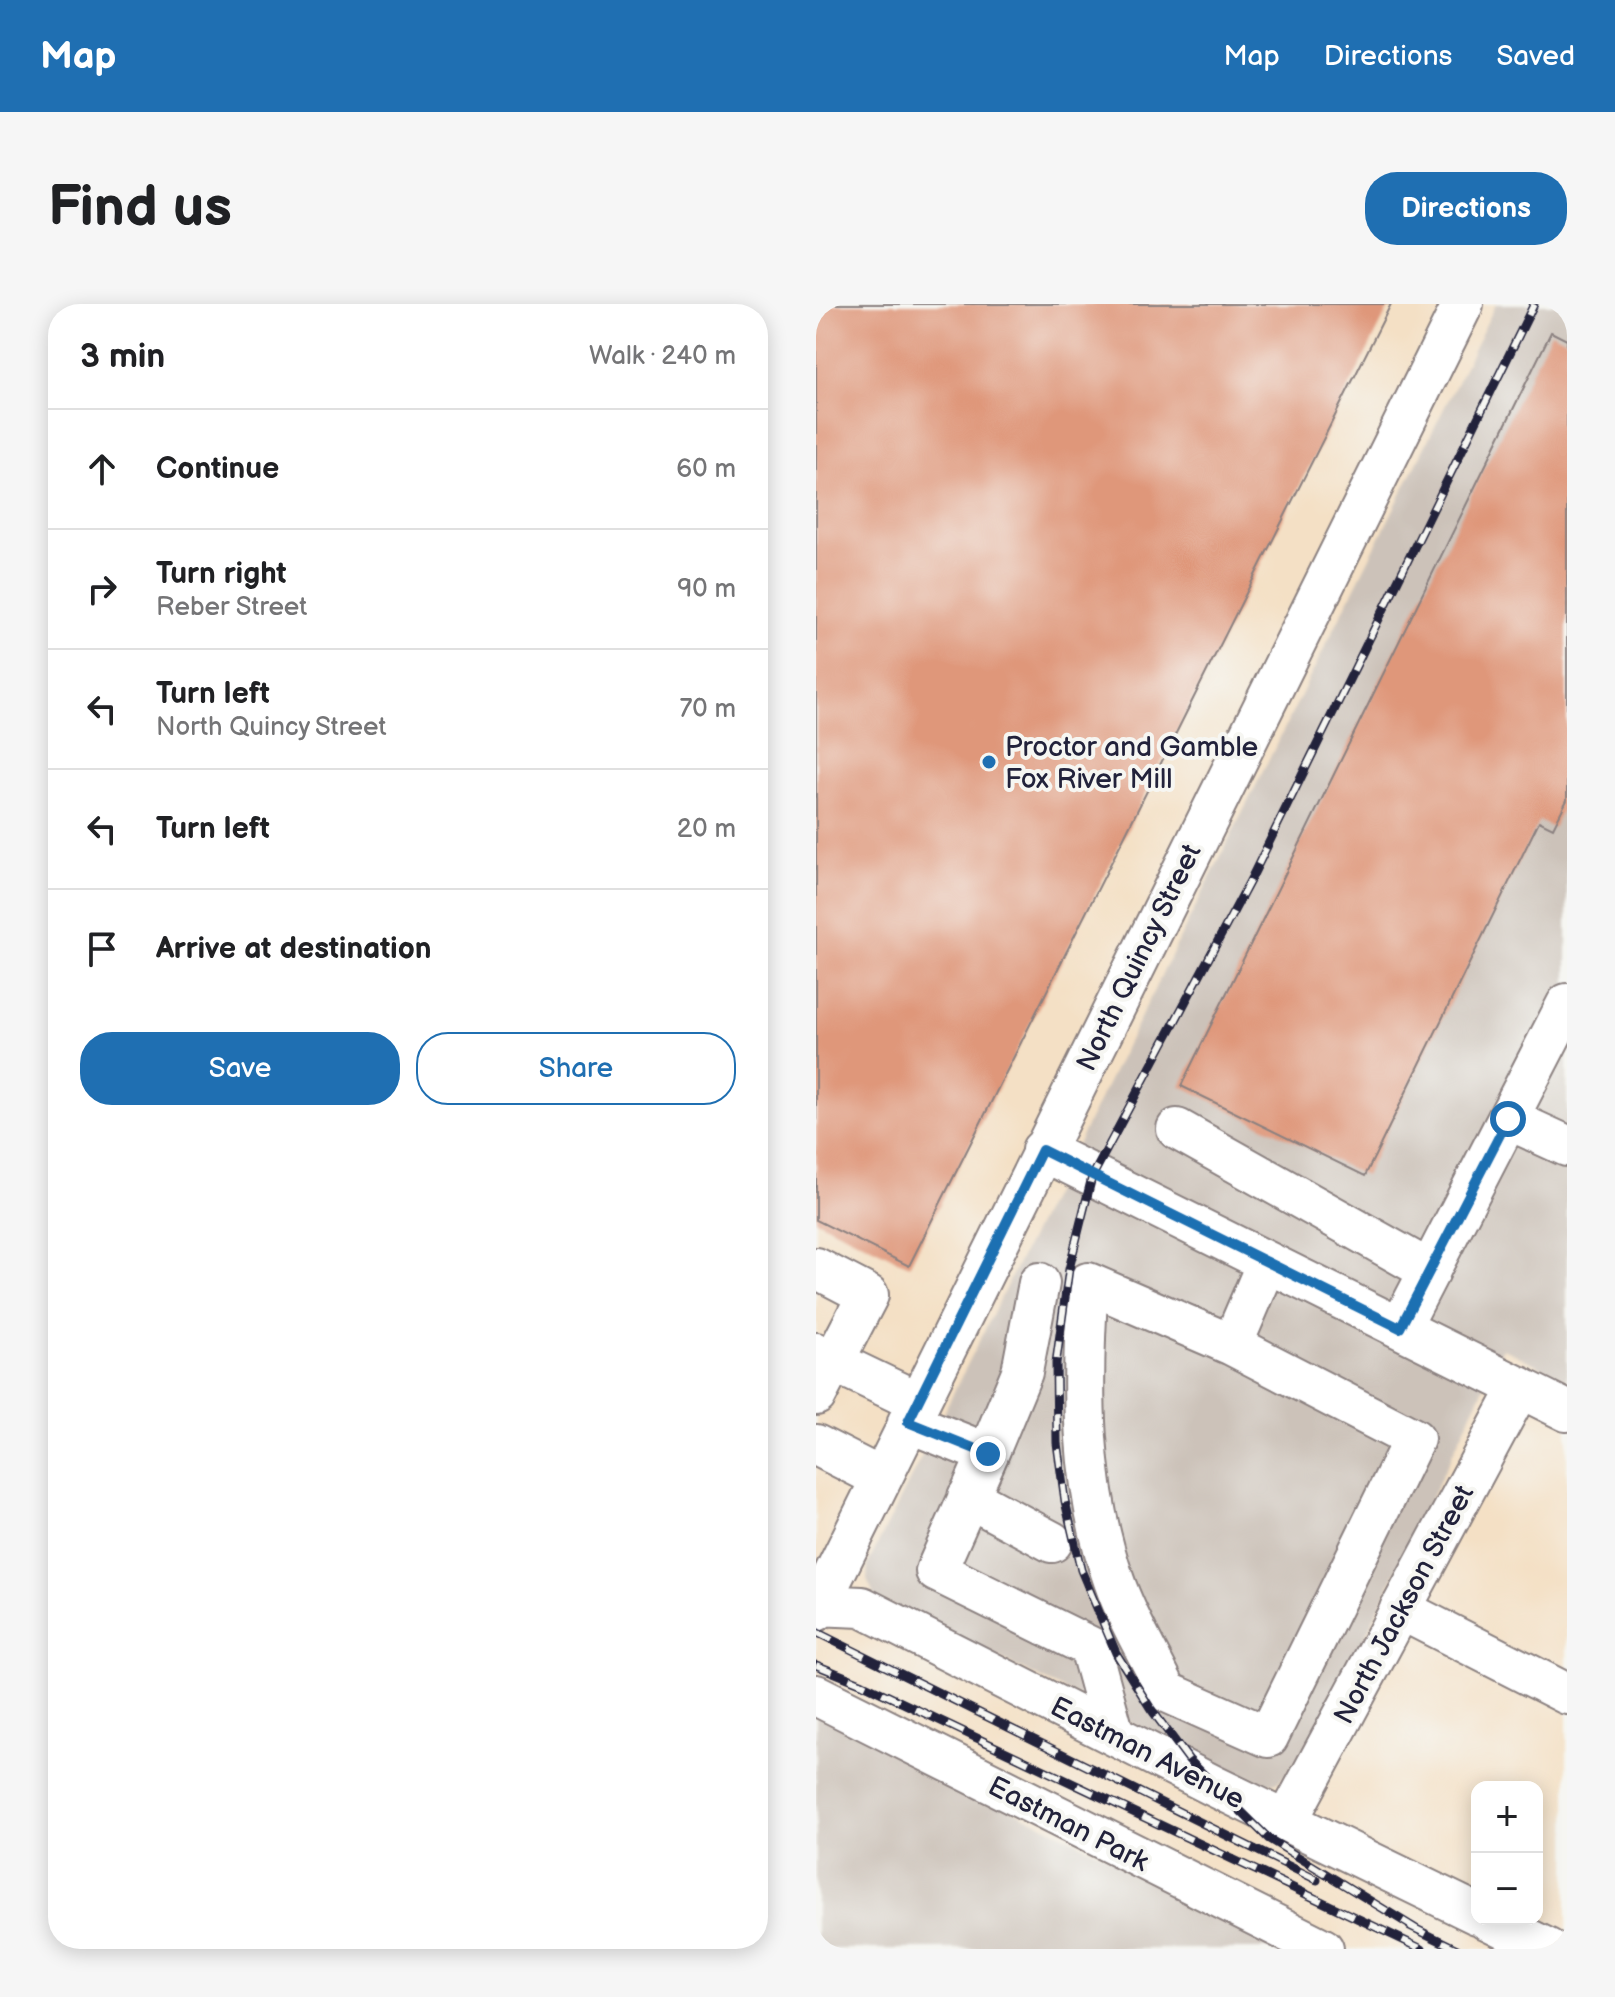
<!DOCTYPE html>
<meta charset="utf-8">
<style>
:root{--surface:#fff;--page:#f6f6f6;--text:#202124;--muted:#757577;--line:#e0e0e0;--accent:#1f6fb2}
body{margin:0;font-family:"Balsamiq Sans",sans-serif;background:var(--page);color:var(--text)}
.controls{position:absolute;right:24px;bottom:24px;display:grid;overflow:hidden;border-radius:16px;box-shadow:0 4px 20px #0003}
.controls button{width:72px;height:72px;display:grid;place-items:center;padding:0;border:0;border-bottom:2px solid var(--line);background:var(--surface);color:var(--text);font:40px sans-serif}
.stop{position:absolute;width:24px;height:24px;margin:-18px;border:6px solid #1f6fb2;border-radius:50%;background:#fff}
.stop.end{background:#1f6fb2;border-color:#fff;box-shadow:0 2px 8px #0008}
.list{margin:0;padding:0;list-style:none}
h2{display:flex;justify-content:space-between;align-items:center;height:104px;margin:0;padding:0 32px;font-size:34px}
h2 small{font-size:26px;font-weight:400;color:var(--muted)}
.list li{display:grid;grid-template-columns:52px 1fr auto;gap:24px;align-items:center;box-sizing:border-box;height:120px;padding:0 32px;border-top:2px solid var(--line)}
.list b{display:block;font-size:30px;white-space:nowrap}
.list p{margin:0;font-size:26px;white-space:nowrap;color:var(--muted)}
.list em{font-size:26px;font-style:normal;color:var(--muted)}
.actions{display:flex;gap:16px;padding:24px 32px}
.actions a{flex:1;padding:18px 0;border:2px solid var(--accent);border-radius:32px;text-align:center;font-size:28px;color:var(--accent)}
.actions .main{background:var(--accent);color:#fff}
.icon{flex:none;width:44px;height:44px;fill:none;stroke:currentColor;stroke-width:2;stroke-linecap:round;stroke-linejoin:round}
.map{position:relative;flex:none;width:751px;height:1645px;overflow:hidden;border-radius:32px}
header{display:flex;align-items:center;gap:48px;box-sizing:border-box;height:112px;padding:0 40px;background:var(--accent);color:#fff}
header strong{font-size:38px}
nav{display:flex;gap:44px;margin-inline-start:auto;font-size:28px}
.intro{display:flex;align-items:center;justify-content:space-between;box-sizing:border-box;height:192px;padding:0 48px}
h1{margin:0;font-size:56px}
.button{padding:20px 36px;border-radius:32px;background:var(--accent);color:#fff;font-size:28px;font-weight:700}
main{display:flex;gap:48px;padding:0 48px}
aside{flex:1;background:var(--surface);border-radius:32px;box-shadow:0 4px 20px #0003}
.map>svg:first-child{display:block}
.industrial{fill:#ccc2b9}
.building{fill:#df977a}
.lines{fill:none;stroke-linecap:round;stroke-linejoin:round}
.minor-casing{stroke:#8b8180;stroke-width:44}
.minor{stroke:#fff;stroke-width:40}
.rail-casing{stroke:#22223b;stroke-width:9}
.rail{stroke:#f6f6f2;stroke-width:6;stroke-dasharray:18;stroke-linecap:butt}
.route{stroke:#1f6fb2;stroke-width:10}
.poi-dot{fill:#1f6fb2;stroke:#f6f6f2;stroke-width:3}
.labels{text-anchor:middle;stroke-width:8;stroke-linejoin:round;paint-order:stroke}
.poi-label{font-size:28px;fill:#22223b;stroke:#f6f6f2;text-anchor:start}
.street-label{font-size:28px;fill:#22223b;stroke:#f6f6f2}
</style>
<header>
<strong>Map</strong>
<nav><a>Map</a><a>Directions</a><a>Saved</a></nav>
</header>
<div class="intro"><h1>Find us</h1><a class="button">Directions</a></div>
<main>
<aside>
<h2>3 min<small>Walk · 240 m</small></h2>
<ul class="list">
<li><svg class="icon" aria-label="ahead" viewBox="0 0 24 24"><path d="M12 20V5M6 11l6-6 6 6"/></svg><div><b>Continue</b></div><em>60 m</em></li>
<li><svg class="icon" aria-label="right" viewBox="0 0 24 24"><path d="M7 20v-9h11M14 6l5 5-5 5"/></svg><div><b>Turn right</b><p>Reber Street</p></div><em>90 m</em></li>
<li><svg class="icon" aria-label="left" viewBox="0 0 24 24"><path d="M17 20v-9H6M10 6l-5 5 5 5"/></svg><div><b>Turn left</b><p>North Quincy Street</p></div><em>70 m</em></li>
<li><svg class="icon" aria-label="left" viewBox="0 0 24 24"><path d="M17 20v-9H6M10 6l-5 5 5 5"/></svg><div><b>Turn left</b></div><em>20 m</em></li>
<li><svg class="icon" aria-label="arrive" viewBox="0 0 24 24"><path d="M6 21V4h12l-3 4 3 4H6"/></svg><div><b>Arrive at destination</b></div></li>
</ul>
<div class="actions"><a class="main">Save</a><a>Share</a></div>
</aside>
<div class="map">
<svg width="751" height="1645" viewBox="0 0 751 1645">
<rect width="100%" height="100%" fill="#f6f6f2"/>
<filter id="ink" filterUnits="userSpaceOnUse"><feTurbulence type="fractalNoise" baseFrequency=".0125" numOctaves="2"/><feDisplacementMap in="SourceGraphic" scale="16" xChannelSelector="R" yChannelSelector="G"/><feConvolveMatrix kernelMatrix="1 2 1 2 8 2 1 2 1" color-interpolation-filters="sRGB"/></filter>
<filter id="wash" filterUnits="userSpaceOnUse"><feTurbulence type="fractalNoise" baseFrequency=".006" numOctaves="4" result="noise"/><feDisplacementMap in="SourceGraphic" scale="32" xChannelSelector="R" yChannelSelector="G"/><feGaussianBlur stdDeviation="1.8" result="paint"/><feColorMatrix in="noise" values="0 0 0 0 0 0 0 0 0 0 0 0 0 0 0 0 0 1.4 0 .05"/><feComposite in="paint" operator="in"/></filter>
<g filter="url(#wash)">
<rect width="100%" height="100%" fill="#f4e0c5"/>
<path class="industrial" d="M680,0H751V1076L687,1044L508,1418L472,1469L462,1478L443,1482L59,1293L51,1276L52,1260Z
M0,1408L477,1645H0Z"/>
<g id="blocks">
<path class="building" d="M0,0H575L93,962L0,916Z
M735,28L751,36V496L737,524L723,517L549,872L365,782Z"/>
</g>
</g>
<g filter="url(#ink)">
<use href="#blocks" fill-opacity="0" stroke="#8b8180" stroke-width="2"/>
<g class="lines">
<g class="minor-casing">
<path id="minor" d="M692,815L751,842
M361,825L614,967
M226,846L751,1107
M0,964L52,991L0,1091
M584,1024L751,700
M416,1041L272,979C265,1079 264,1180 298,1277C311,1315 333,1351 351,1388L452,1433L598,1135L416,1041L451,959
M0,1049L102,1098
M92,1118L172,1150L206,1068L223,979
M0,1141L65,1174
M172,1150L120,1267L274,1343L298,1431
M152,1193L236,1238
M0,1301L46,1303L398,1482L661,1610
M584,1305L751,1390
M0,1307L647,0
M0,1391L507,1645
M471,1517L704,1083
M671,1615L732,1645"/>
</g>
<use href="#minor" class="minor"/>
<g class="rail-casing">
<path id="rail" d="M0,1328L501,1576
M0,1361L47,1380L606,1645
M594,1622L641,1645
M602,1626L453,1535L373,1456L335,1405L300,1349L265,1266L249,1197L241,1139L240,1059L253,965L276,873L436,573L718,0"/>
</g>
<use href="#rail" class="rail"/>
</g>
</g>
<g class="lines" filter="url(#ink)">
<path class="route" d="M172,1150L92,1118L226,846L584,1024L692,815"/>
</g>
<circle class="poi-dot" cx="173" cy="458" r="8"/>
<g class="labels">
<g class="poi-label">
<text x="189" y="452">Proctor and Gamble<tspan x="189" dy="32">Fox River Mill</tspan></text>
</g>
<g class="street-label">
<text transform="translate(322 653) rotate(-64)" y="10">North Quincy Street</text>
<text transform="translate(587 1300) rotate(-62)" y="10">North Jackson Street</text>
<text transform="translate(332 1448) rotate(27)" y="10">Eastman Avenue</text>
<text transform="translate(253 1519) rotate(27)" y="10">Eastman Park</text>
</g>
</g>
</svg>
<div class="controls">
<button>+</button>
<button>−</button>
</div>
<div class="stop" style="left:692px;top:815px"></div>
<div class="stop end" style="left:172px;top:1150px"></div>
</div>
</main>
